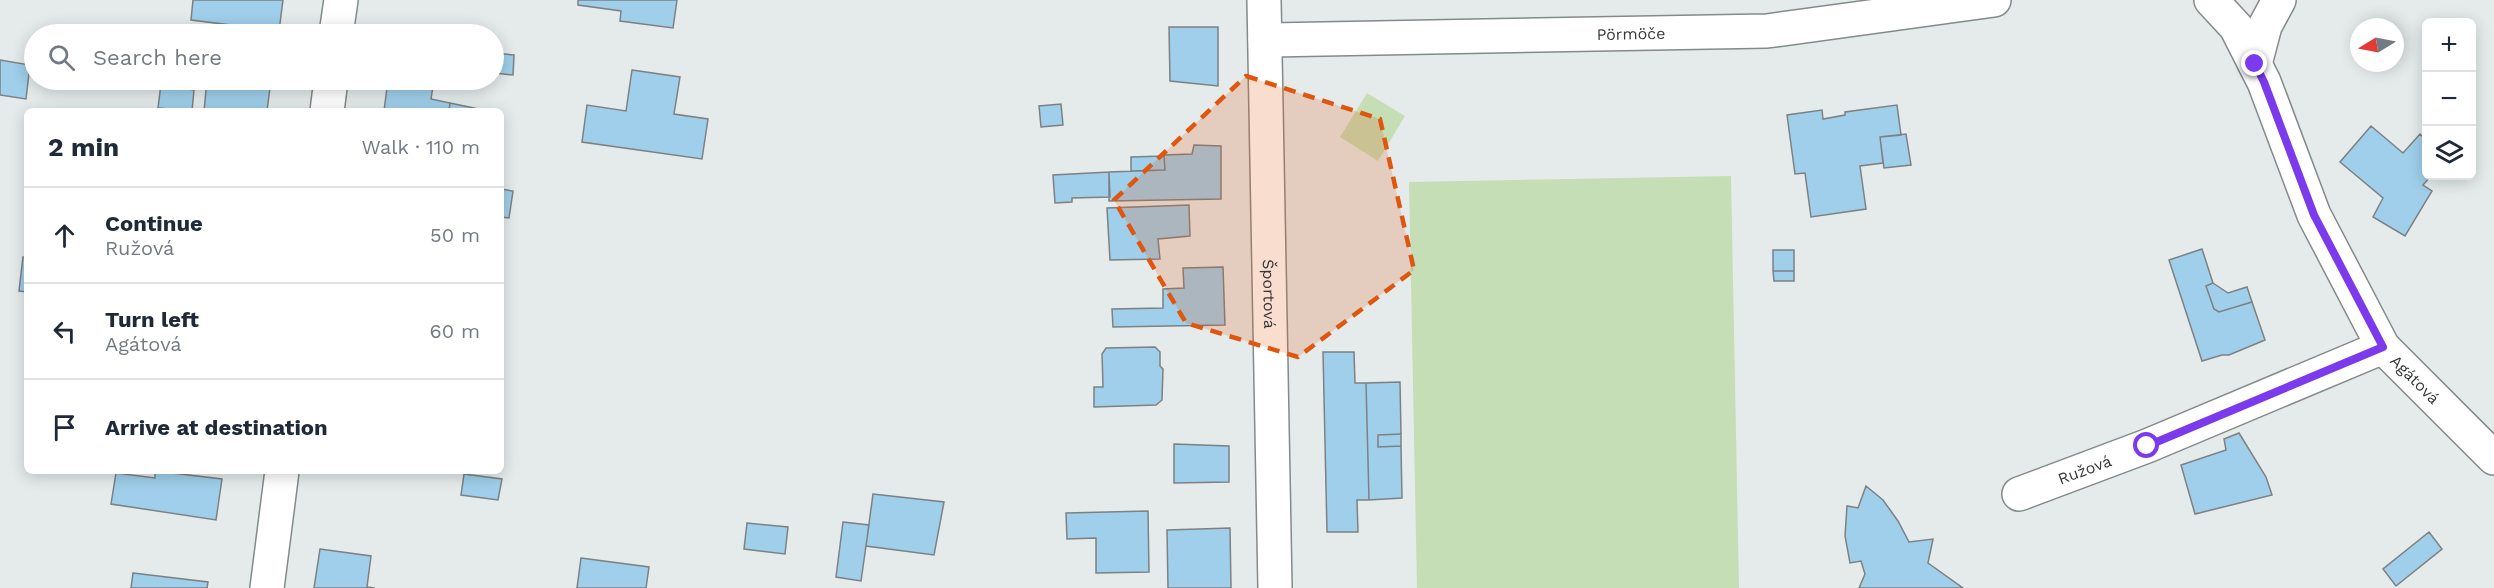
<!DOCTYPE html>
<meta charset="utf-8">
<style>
:root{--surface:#fff;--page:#f2f2f3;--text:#1f2937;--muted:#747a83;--line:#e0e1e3}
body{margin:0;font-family:"Work Sans",sans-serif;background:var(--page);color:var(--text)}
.controls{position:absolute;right:18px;top:18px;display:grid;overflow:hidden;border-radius:9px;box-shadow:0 3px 15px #0003}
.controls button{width:54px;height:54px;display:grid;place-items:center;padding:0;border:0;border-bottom:2px solid var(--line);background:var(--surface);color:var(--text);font:30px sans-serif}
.compass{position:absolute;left:2350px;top:18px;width:54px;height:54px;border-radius:50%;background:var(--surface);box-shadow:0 3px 15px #0003;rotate:260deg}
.stop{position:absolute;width:18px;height:18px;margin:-14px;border:4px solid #7c3aed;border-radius:50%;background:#fff}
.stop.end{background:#7c3aed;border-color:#fff;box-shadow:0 2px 6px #0008}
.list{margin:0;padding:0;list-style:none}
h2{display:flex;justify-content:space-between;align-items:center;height:78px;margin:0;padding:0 24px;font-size:26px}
h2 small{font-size:20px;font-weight:400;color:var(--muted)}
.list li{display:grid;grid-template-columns:39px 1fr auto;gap:18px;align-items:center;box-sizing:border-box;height:96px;padding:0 24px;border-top:2px solid var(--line)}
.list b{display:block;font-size:22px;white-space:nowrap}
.list p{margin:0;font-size:20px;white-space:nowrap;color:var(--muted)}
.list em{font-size:20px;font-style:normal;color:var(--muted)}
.icon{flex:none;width:33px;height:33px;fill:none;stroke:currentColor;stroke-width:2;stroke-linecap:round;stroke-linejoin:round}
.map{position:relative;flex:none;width:2494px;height:588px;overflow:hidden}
.search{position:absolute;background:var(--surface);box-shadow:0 3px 15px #0003;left:24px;top:24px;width:480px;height:66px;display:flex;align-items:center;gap:15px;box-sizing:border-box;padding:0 21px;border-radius:33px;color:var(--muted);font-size:22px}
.panel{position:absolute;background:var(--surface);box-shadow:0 3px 15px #0003;left:24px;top:108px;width:480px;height:366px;border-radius:9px}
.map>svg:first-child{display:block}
.green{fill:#c6deb6}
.building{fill:#9fcfeb;stroke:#7d8183;stroke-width:1.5}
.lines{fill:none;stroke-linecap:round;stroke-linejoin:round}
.street-casing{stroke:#848989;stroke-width:36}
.street{stroke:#fff;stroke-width:33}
.route{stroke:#7c3aed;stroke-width:8}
.marked{fill:#df570e;fill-opacity:0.2;stroke:#df570e;stroke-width:4.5;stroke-dasharray:12 8;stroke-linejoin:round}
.labels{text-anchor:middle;stroke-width:4.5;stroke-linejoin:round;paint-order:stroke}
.street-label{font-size:16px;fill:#363838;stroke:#f2f8f8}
</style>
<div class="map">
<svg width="2494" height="588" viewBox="0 0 2494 588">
<rect width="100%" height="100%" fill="#e5ebeb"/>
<path class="green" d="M1367,93L1405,116L1378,161L1340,137Z
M1731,176L1739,588H1417L1409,182Z"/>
<path class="building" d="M193,0H283L279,31L191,20Z
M578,0H677L673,28L620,21L621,11L578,5Z
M1169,27H1218V86L1170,81Z
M494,53L514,55L513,75L494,73Z
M0,60L30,65L26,99L0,95Z
M632,70L680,77L674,114L708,119L702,159L582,142L587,105L626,111Z
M207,80H271L267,111H204Z
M388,80H434L431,99L450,103L449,111H384Z
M161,84L194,90L192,111L158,108Z
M450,103L488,111H449Z
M1061,104L1063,125L1041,127L1039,106Z
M1897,105L1901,135L1880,137L1883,163L1860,166L1866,209L1811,217L1805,173L1795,174L1787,115L1822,110L1823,119L1845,115V112Z
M2371,126L2403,153L2420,134L2426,140V176H2431L2423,185L2432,191L2405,236L2373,217L2383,198L2340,162Z
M1906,134L1911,165L1884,168L1880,137Z
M1194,145L1221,146V199L1109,201V172L1165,170L1164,155L1192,154Z
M1164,156L1165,170L1131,171V157Z
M1109,172L1110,197L1072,198V202L1055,203L1053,175Z
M501,189L513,191L509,218L501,217Z
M1189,205L1190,236L1158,239L1160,259L1110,260L1107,208Z
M2202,249L2213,283L2206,286L2214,309L2219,312L2252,302L2265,340L2229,355H2222L2202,361L2169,260Z
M1773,250H1794V271H1773Z
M23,257H27V292L19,291Z
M1223,267L1225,325L1113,327L1112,309L1163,308V289L1184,288L1183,268Z
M1773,271H1794V281H1774Z
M2213,283L2228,293L2247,287L2252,302L2219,312L2214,309L2206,286Z
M1155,347L1160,352V366L1163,369L1162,400L1156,405L1094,407V387H1103L1102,354L1106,348Z
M1323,352H1354L1355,383H1366L1369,500H1357L1358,532H1327Z
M1400,382L1401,434L1378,435V447L1401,446L1402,498L1369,500L1366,383Z
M2239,433L2266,477L2272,495L2195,514L2181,465L2226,450L2224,439Z
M1401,434V446L1378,447V435Z
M1174,444L1229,446V482L1174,483Z
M155,471L222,479L216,520L111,504L116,473L155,478Z
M464,474L502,479L498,500L461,495Z
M1866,486L1883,500L1898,521L1909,542L1933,539L1928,563L1963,588H1859L1865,574L1861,561L1850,563L1845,536L1847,506L1858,508Z
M873,494L944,502L934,555L866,546Z
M1148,511L1149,572L1096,573V538L1067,539L1066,513Z
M843,522L869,525L861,581L836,577Z
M747,523L788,527L785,554L744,549Z
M1230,528L1231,588H1168L1167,530Z
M2429,532L2442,549L2396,586L2383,569Z
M320,549L371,556L367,587L375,588H314Z
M581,558L649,567L646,588H577Z
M133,573L208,582L207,588H131Z"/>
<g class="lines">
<g class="street-casing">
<g id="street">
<path id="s1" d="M1264,0L1275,588"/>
<path id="s2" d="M2211,0L2236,27L2264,82L2314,215L2383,347L2494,458"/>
<path d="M336,34L341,0"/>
<path id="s3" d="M1265,40L1767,31L1994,0"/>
<path d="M2255,64L2265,26L2279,0"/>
<path d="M327,111L331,80"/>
<path id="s4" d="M2019,494L2147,446L2383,347"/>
<path d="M267,588L282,471"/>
</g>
</g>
<use href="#street" class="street"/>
</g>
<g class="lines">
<path class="route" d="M2147,446L2383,347L2314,215L2264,82L2255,64"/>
</g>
<path class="marked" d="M1246,76L1380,119L1414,270L1298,357L1186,323L1114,200Z"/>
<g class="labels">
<g class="street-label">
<text dy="6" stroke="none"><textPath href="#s3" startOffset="366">Pörmöče</textPath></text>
<text dy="6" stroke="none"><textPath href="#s1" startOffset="294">Športová</textPath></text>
<text dy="6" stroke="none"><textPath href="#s2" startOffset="435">Agátová</textPath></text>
<text dy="6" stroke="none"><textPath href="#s4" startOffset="70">Ružová</textPath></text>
</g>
</g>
</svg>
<div class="controls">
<button>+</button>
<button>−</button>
<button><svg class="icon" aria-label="layers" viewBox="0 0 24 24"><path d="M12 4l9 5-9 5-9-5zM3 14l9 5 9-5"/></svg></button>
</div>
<svg class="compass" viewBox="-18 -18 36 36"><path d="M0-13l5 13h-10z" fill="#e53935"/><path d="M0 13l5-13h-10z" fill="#747a83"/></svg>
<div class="stop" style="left:2147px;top:446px"></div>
<div class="stop end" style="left:2255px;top:64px"></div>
<div class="search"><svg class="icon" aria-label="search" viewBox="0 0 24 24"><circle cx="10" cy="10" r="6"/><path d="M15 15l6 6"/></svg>Search here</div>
<section class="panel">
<h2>2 min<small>Walk · 110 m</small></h2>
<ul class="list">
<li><svg class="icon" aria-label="ahead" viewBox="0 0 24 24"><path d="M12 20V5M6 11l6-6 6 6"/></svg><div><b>Continue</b><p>Ružová</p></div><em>50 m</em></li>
<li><svg class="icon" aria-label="left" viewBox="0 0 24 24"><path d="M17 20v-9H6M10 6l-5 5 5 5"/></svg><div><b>Turn left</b><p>Agátová</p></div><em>60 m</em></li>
<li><svg class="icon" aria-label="arrive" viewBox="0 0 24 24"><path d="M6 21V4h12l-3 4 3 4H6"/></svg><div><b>Arrive at destination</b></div></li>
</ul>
</section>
</div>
